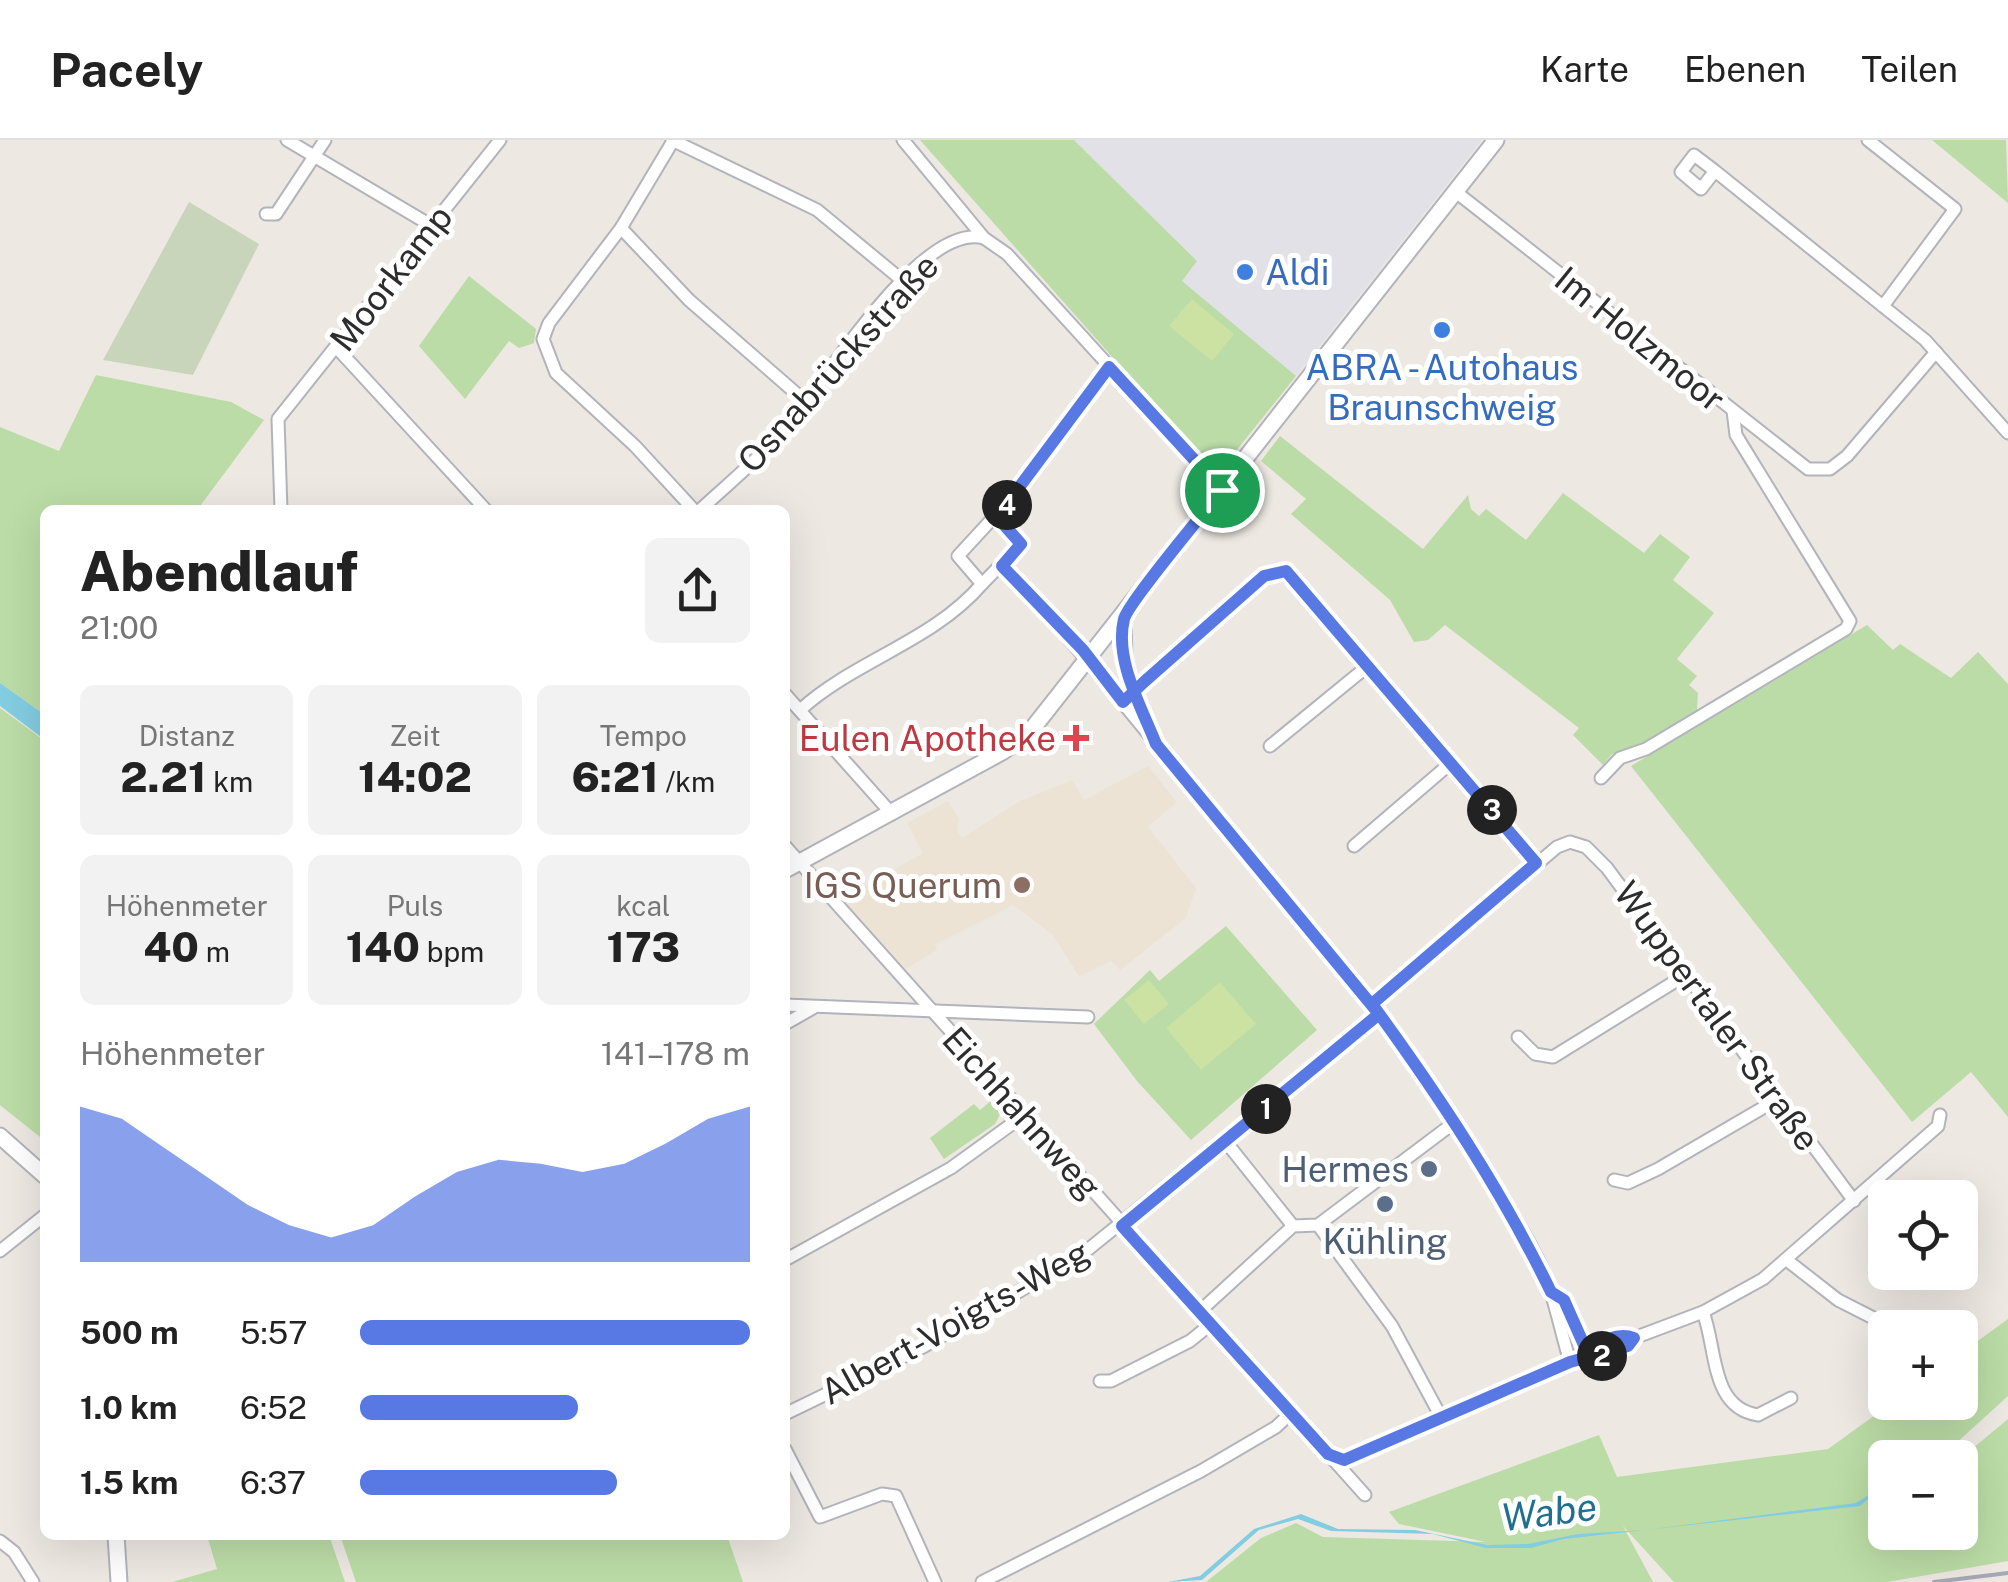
<!DOCTYPE html>
<html lang="de">
<head>
<meta charset="utf-8">
<style>
	body { margin:0; font-family:"Public Sans",sans-serif; background:#f2f2f2; color:#222; height:100vh; display:flex; flex-direction:column; font-size:38px; white-space:nowrap }
	* { box-sizing:border-box; margin:0 }
	p { font-size:32px; color:#767676 }
	.icon { flex:none; width:55px; height:55px; fill:none; stroke:currentColor; stroke-width:2; stroke-linecap:round; stroke-linejoin:round }
	.map { position:relative; flex:1; overflow:hidden }
	.panel { position:absolute; left:40px; top:365px; width:750px; height:1035px; display:flex; flex-direction:column; background:#fff; border-radius:15px; box-shadow:0 10px 40px #0002 }
	.panel>* { flex:none }
	.buttons { position:absolute; left:1868px; top:1040px; display:grid; gap:20px }
	.buttons a { display:grid; place-items:center; width:110px; height:110px; border-radius:15px; background:#fff; box-shadow:0 10px 40px #0002; font-size:50px }
	.pin { position:absolute; display:grid; place-items:center; width:85px; height:85px; color:#fff; margin:-42px; border:5px solid #fff; border-radius:50%; box-shadow:0 2px 10px #0007 }
	.km { position:absolute; width:50px; height:50px; margin:-25px; border-radius:50%; background:#222; color:#fff; font-size:28px; line-height:50px; text-align:center }
	.round { display:grid; place-items:center; flex:none; width:105px; height:105px; border-radius:15px; background:#f2f2f2 }
	.headline { display:flex; align-items:center; justify-content:space-between; height:170px; padding:0 40px }
	h1 { font-size:55px; font-weight:800; line-height:75px }
	.stats { display:grid; grid-template-columns:repeat(3,1fr); gap:15px; height:170px; padding:10px 40px }
	.stats div { display:grid; align-content:center; border-radius:15px; background:#f2f2f2; text-align:center }
	.stats b { font-size:42px; font-weight:800 }
	.stats small { font-size:28px; font-weight:400 }
	.stats p { font-size:28px }
	.chart { height:280px; padding:20px 40px }
	.chart p { display:flex; justify-content:space-between }
	.chart svg { width:100%; height:180px; margin-top:10px; fill:#5879e4; opacity:.7 }
	ul { padding:0 40px; list-style:none; font-size:32px }
	li { display:grid; grid-template-columns:160px 120px 1fr; align-items:center; height:75px }
	li i { height:25px; border-radius:12px; background:#5879e4 }
	header { display:flex; align-items:center; gap:60px; box-sizing:border-box; height:140px; padding:0 50px; background:#fff; border-bottom:2px solid #e0e0e0 }
	header strong { font-size:48px }
	nav { display:flex; gap:55px; margin-inline-start:auto; font-size:35px }
	.map>svg:first-child { display:block }
</style>
</head>
<body>
<header>
<strong>Pacely</strong>
<nav><a>Karte</a><a>Ebenen</a><a>Teilen</a></nav>
</header>
<div class="map">
<svg width="2008" height="1442" viewBox="0 0 2008 1442">
	<rect width="100%" height="100%" fill="#ede8e2"/>
	<!-- industrial -->
	<polygon fill="#e2e1e7" points="1074,0 1482,0 1296,236 1181,140 1197,121"/>
	<!-- education -->
	<polygon fill="#ece3d4" points="1148,626 1177,662 1148,687 1196,748 1186,778 1120,830 1111,821 1079,836 1052,794 1013,765 935,804 937,810 904,830 842,759 923,713 907,683 948,661 959,679 957,691 962,698 1020,661 1072,640 1084,660"/>
	<!-- green -->
	<g fill="#bbdca6">
		<polygon points="920,0 1074,0 1197,121 1182,141 1296,236 1224,326 1208,325"/>
		<polygon points="1932,0 2006,0 2008,63"/>
		<polygon points="469,136 536,189 534,203 519,208 509,201 465,259 419,206"/>
		<polygon points="96,235 231,262 264,280 197,370 45,370 45,575 0,543 0,287 59,311"/>
		<polygon points="1280,296 1423,409 1468,355 1471,369 1479,376 1486,369 1526,400 1563,353 1644,413 1660,394 1690,417 1673,440 1714,473 1677,519 1697,536 1689,545 1698,553 1697,570 1651,602 1612,614 1603,625 1573,595 1579,588 1445,485 1428,500 1414,502 1390,460 1291,374 1306,359 1261,321"/>
		<polygon points="1867,485 1893,510 1900,504 1951,538 1978,512 2008,544 2008,977 1971,932 1912,982 1631,626"/>
		<polygon points="0,568 45,601 45,1001 0,965"/>
		<polygon points="1226,786 1317,890 1191,1000 1137,941 1094,884 1150,830 1159,841"/>
		<polygon points="997,956 1003,969 995,984 944,1019 930,998 974,964 980,970"/>
		<polygon points="2008,1179 2008,1256 1941,1317 1885,1318 1885,1392 1960,1392 1960,1319 2008,1279 2008,1421 1887,1442 1674,1442 1623,1386 1653,1442 1206,1442 1261,1398 1296,1383 1323,1397 1486,1402 1399,1384 1389,1372 1599,1295 1617,1337 1828,1309 1892,1263 1960,1262 1960,1214"/>
		<polygon points="207,1395 329,1395 345,1442 172,1442 217,1429"/>
		<polygon points="340,1395 727,1395 743,1442 356,1442"/>
	</g>
	<!-- cemetery -->
	<polygon fill="#c9d5bb" points="189,62 259,104 193,235 103,220"/>
	<!-- pitch -->
	<g fill="#cbe2a3">
		<polygon points="1192,159 1234,194 1212,221 1169,186"/>
		<polygon points="1149,840 1169,864 1144,884 1124,860"/>
		<polygon points="1220,842 1256,884 1201,930 1166,888"/>
	</g>
	<!-- water -->
	<g fill="#83cde1">
		<polygon points="0,543 45,575 45,600 0,566"/>
		<polygon points="1885,1345 1860,1366 1564,1399 1531,1408 1486,1408 1433,1394 1331,1391 1298,1379 1259,1390 1202,1440 1168,1442 1200,1436 1254,1389 1301,1374 1338,1389 1415,1390 1487,1405 1528,1404 1578,1394 1645,1390 1856,1363"/>
	</g>
	<g fill="none" stroke-linecap="round" stroke-linejoin="round">
		<!-- stream -->
		<polyline stroke="#83cde1" stroke-width="4" points="1932,1318 1950,1302"/>
		<!-- minor casing -->
		<g stroke="#b2b4bc" stroke-width="15">
			<g id="minor">
				<polyline points="287,0 432,86"/>
				<polyline points="672,0 817,70 903,141"/>
				<polyline points="903,0 984,98 1007,114 1222,350"/>
				<polyline points="1868,0 1955,69 1883,166"/>
				<polyline points="673,1 621,88 549,183 543,199 556,233 635,306 694,370"/>
				<polyline points="1715,31 1701,49 1681,32 1694,15 1715,31 1925,200 2008,293"/>
				<polyline points="1456,52 1808,329 1830,329 1847,316 1936,212"/>
				<polyline points="266,74 276,74 325,0"/>
				<polyline points="621,88 689,160 806,262"/>
				<polyline points="336,207 486,370"/>
				<polyline points="281,370 278,279 500,0"/>
				<path d="M700,370C728,344 759,319 784,290C823,246 920,81 984,98"/>
				<polyline points="997,377 1021,404 982,444 958,416 1027,341 1109,227"/>
				<path d="M1003,426C1088,516 1163,613 1242,709C1331,817 1420,922 1493,1042C1513,1076 1538,1112 1550,1149C1557,1172 1563,1198 1570,1222"/>
				<polyline points="1125,475 1126,522 1151,591"/>
				<polyline points="785,554 892,674"/>
				<polyline points="1123,562 1264,436 1286,431 1536,723"/>
				<path d="M800,570C855,520 932,502 982,444"/>
				<polyline points="1270,606 1369,525"/>
				<polyline points="1601,638 1620,618 1646,609 1846,489 1850,481 1736,295 1733,271"/>
				<polyline points="785,706 1365,1355"/>
				<polyline points="1354,706 1452,622"/>
				<polyline points="1371,864 1557,707 1570,702 1586,707 1607,728 1854,1061"/>
				<polyline points="785,865 1088,877"/>
				<polyline points="785,884 813,868"/>
				<polyline points="1518,897 1535,914 1553,917 1687,834"/>
				<polyline points="1226,1002 1293,1086"/>
				<polyline points="1614,1040 1628,1043 1658,1029 1778,959"/>
				<polyline points="1318,1085 1392,1186 1440,1275"/>
				<polyline points="0,1111 45,1075"/>
				<polyline points="785,1120 951,1028 1023,976"/>
				<polyline points="1788,1121 1838,1160 1893,1188"/>
				<polyline points="1551,1152 1564,1160 1588,1214"/>
				<polyline points="1199,1172 1293,1086 1318,1085 1455,982"/>
				<path d="M1703,1172C1717,1208 1710,1268 1758,1275L1791,1258"/>
				<polyline points="1917,1188 1924,1185"/>
				<path d="M1588,1214C1605,1217 1624,1212 1634,1198L1703,1172L1763,1139L1938,986L1940,975"/>
				<polyline points="1100,1241 1111,1241 1190,1201 1211,1184"/>
				<polyline points="785,1274 923,1207 1080,1116 1379,874"/>
				<polyline points="785,1309 820,1377 882,1354 896,1356 935,1442"/>
				<path d="M1335,1320L1353,1317L1588,1214C1599,1202 1618,1192 1634,1198"/>
				<polyline points="0,1401 14,1412 33,1442"/>
				<polyline points="982,1442 1201,1331 1276,1287 1291,1273"/>
			</g>
		</g>
		<!-- secondary casing -->
		<g stroke="#b2b4bc" stroke-width="19">
			<g id="secondary">
				<polyline points="785,730 1002,612 1029,593 1496,0"/>
				<polyline points="0,996 45,1036"/>
				<polyline points="116,1395 119,1442"/>
			</g>
		</g>
		<!-- minor -->
		<use href="#minor" stroke="#fff" stroke-width="11"/>
		<!-- secondary -->
		<use href="#secondary" stroke="#fff" stroke-width="15"/>
		<!-- rail -->
		<polyline stroke="#a5a8b5" stroke-width="4" points="1934,1442 2008,1433"/>
	</g>
	<g fill="none" stroke-linecap="round" stroke-linejoin="round">
		<!-- route casing -->
		<g stroke="#fff" stroke-width="20">
			<path id="route" d="M1222,350C1206,370 1128,463 1124,479C1114,520 1142,568 1156,604L1379,874L1122,1086L1328,1314L1344,1320L1570,1222L1628,1206L1634,1198C1618,1192 1599,1201 1588,1214L1564,1160L1551,1152C1501,1049 1439,956 1372,864L1536,723L1286,431L1264,436L1144,542L1123,562L1083,510L1002,426L1021,404L997,377L1109,227L1222,350"/>
		</g>
		<!-- route -->
		<use href="#route" stroke="#5879e4" stroke-width="12"/>
	</g>
	<!-- markers -->
	<g fill="#3f7fe0" stroke="#fff" stroke-width="4">
		<circle cx="1245" cy="132" r="10"/>
		<circle cx="1442" cy="190" r="10"/>
	</g>
	<path fill="#e0444e" stroke="#fff" stroke-width="4" d="M1071 583h10v10h10v10h-10v10h-10v-10h-10v-10h10z"/>
	<circle fill="#8d6e63" stroke="#fff" stroke-width="4" cx="1022" cy="745" r="10"/>
	<g fill="#5c6f8a" stroke="#fff" stroke-width="4">
		<circle cx="1429" cy="1029" r="10"/>
		<circle cx="1385" cy="1064" r="10"/>
	</g>
	<g text-anchor="middle" dominant-baseline="central" stroke-width="10" stroke-linejoin="round" paint-order="stroke">
		<!-- shop labels -->
		<g font-size="35" fill="#366cbe" stroke="#fff" text-anchor="start">
			<text x="1265" y="132">Aldi</text>
			<text x="1442" y="227" text-anchor="middle">ABRA - Autohaus<tspan x="1442" dy="40">Braunschweig</tspan></text>
		</g>
		<!-- street labels -->
		<g font-size="35" fill="#2d2d2d" stroke="#fff">
			<text transform="translate(391 138) rotate(-52)">Moorkamp</text>
			<text transform="translate(1640 199) rotate(39)">Im Holzmoor</text>
			<text transform="translate(838 223) rotate(-48)">Osnabrückstraße</text>
			<text transform="translate(1717 876) rotate(54)">Wuppertaler Straße</text>
			<text transform="translate(1022 973) rotate(48)">Eichhahnweg</text>
			<text transform="translate(955 1182) rotate(-29)">Albert-Voigts-Weg</text>
		</g>
		<!-- health labels -->
		<g font-size="35" fill="#be3a42" stroke="#fff" text-anchor="end">
			<text x="1056" y="598">Eulen Apotheke</text>
		</g>
		<!-- education labels -->
		<g font-size="35" fill="#785e54" stroke="#fff" text-anchor="end">
			<text x="1002" y="745">IGS Querum</text>
		</g>
		<!-- service labels -->
		<g font-size="35" fill="#4e5e75" stroke="#fff" text-anchor="end">
			<text x="1409" y="1029">Hermes</text>
			<text x="1385" y="1101" text-anchor="middle">Kühling</text>
		</g>
		<!-- water labels -->
		<g font-size="38" font-style="italic" fill="#1f6f90" stroke="#fff">
			<text transform="translate(1549 1372) rotate(-7)">Wabe</text>
		</g>
	</g>
</svg>
<div class="buttons">
<a><svg class="icon" aria-label="locate" viewBox="0 0 24 24"><circle cx="12" cy="12" r="6"/><path d="M12 2v4M12 18v4M2 12h4M18 12h4"/></svg></a>
<a>+</a>
<a>−</a>
</div>
<div class="pin" style="left:1222px;top:350px;background:#1e9e55"><svg class="icon" aria-label="arrive" viewBox="0 0 24 24"><path d="M6 21V4h12l-3 4 3 4H6"/></svg></div>
<b class="km" style="left:1266px;top:969px">1</b>
<b class="km" style="left:1602px;top:1216px">2</b>
<b class="km" style="left:1492px;top:670px">3</b>
<b class="km" style="left:1007px;top:365px">4</b>
<section class="panel">
<div class="headline"><div><h1>Abendlauf</h1><p>21:00</p></div><a class="round"><svg class="icon" aria-label="share" viewBox="0 0 24 24"><path d="M12 15V3M7 8l5-5 5 5M5 13v7h14v-7"/></svg></a></div>
<div class="stats">
<div><p>Distanz</p><b>2.21<small> km</small></b></div>
<div><p>Zeit</p><b>14:02</b></div>
<div><p>Tempo</p><b>6:21<small> /km</small></b></div>
</div>
<div class="stats">
<div><p>Höhenmeter</p><b>40<small> m</small></b></div>
<div><p>Puls</p><b>140<small> bpm</small></b></div>
<div><p>kcal</p><b>173</b></div>
</div>
<div class="chart"><p><span>Höhenmeter</span>141–178 m</p>
<svg viewBox="0 0 160 44" preserveAspectRatio="none"><path d="M0 44V6L10 9L20 16L30 23L40 30L50 35L60 38L70 35L80 28L90 22L100 19L110 20L120 22L130 20L140 15L150 9L160 6V44z"/></svg>
</div>
<ul>
<li><b>500 m</b>5:57<i style="width:100%"></i></li>
<li><b>1.0 km</b>6:52<i style="width:56%"></i></li>
<li><b>1.5 km</b>6:37<i style="width:66%"></i></li>
</ul>
</section>
</div>
</body>
</html>
